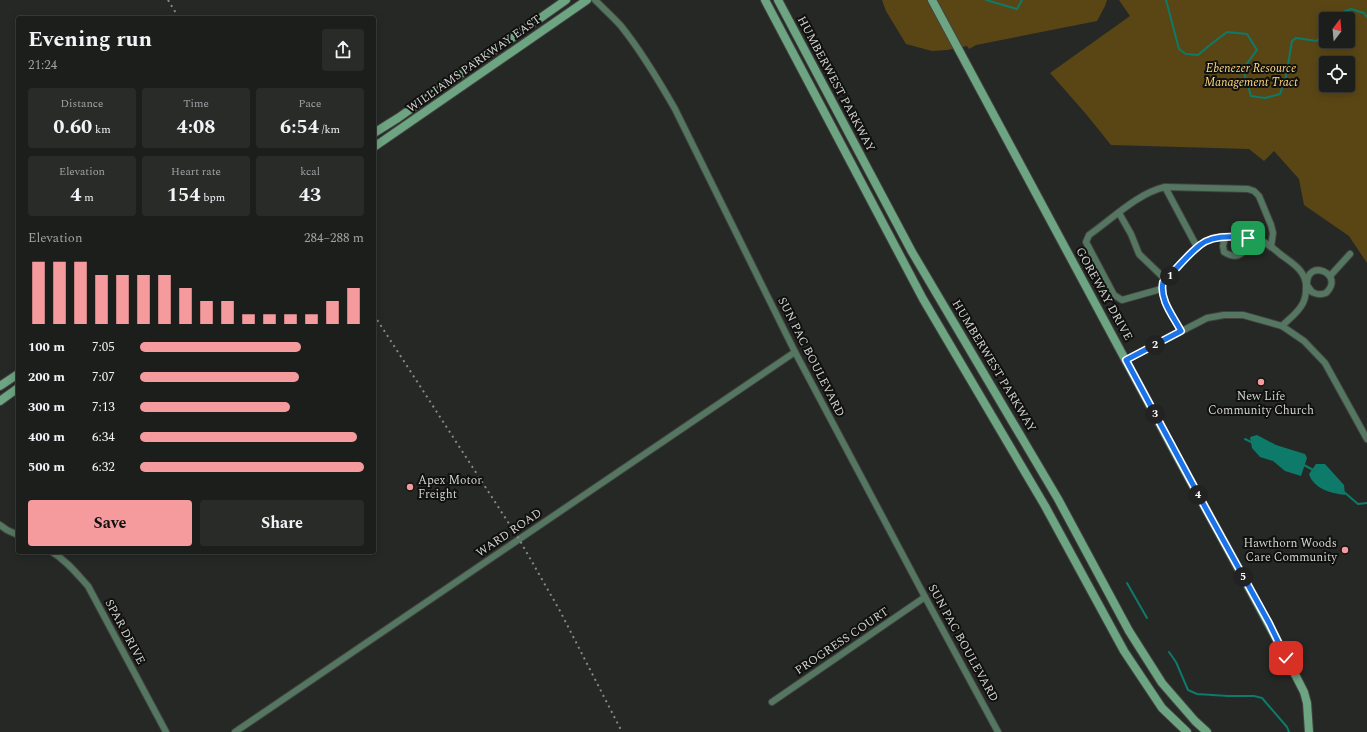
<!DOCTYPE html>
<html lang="en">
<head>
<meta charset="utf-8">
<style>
	body { margin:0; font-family:Spectral,serif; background:#292b29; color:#f1f3f6; height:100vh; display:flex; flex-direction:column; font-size:15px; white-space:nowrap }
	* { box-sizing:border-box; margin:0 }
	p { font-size:13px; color:#a0a2a3 }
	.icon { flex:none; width:22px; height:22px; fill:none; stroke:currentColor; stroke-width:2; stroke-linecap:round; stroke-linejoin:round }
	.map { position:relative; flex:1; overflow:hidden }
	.side { position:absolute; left:16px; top:16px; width:360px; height:538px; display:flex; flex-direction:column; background:#1c1e1c; border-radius:4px; box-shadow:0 2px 10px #0003,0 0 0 1px #3a3c3b }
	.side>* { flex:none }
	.needle { width:26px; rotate:16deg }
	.controls { position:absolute; left:1319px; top:12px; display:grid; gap:8px }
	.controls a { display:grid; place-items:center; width:36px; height:36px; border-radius:4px; background:#1c1e1c; box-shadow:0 2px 10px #0003,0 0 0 1px #3a3c3b; font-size:20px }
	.pin { position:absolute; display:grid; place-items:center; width:34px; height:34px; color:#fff; margin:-17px; border-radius:8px; box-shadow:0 2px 6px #0006 }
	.km { position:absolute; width:20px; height:20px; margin:-10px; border-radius:50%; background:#222; color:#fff; font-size:11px; line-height:20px; text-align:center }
	.round { display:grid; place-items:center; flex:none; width:42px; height:42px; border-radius:4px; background:#292b29 }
	.headline { display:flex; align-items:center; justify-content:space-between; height:68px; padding:0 12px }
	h1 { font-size:22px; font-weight:700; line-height:30px }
	.metrics { display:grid; grid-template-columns:repeat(3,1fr); gap:6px; height:68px; padding:4px 12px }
	.metrics div { display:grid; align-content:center; border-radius:4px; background:#292b29; text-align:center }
	.metrics b { font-size:20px; font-weight:700 }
	.metrics small { font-size:11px; font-weight:400 }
	.metrics p { font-size:11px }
	.chart { height:112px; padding:8px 12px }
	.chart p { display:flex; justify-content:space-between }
	.chart svg { width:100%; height:72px; margin-top:4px; stroke:#f59b9d; stroke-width:6 }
	.primary-button { display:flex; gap:8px; margin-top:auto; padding:8px 12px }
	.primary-button a { flex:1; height:46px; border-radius:4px; background:#f59b9d; color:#111; font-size:16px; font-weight:700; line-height:46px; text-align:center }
	.primary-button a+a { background:#292b29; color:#f1f3f6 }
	ul { padding:0 12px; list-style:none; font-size:13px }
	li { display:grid; grid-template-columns:64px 48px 1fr; align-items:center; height:30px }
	li i { height:10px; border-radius:5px; background:#f59b9d }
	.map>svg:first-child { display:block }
</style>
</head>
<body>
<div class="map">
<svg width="1367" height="732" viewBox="0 0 1367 732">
	<rect width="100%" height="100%" fill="#262825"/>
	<!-- green -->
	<g fill="#5a4615" fill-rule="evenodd">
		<polygon points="882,0 1107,0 1105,6 1097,21 976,45 969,49 967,46 947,50 932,51 906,44 886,11"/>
		<path d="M1119,0H1367V263L1349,236L1304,205L1299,179L1274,151L1264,161L1249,149L1111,145L1086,114L1050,73L1130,16ZM1326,19H1348V41H1326ZM1326,63H1348V85H1326Z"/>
	</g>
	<!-- water -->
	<g fill="#0d7a6a">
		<polygon points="1257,435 1276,445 1305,454 1307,458 1301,476 1285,471 1273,461 1260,457 1252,448 1250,437"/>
		<path d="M1316,464H1325L1344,485L1345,495C1330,493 1314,489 1309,474Z"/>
	</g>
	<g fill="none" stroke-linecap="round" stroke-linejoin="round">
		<!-- stream -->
		<g stroke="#0d7a6a" stroke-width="2">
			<polyline points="986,0 1017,9 1022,0"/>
			<polyline points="1166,0 1179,49 1186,54 1198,55 1210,45 1227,32 1247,34 1257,50 1243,69 1251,96 1265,98 1280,94 1286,76 1292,41 1296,38 1317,41 1326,24"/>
			<polyline points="1330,19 1332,16 1351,9 1364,13 1367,17"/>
			<polyline points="1245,439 1253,443"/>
			<polyline points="1304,465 1315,471"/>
			<polyline points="1344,492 1358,504 1367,503"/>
			<polyline points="1127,583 1147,618"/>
			<polyline points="1169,652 1176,662 1188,690 1197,694 1228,696 1254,696 1262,698 1287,727 1289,732"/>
		</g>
		<!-- street casing -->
		<g stroke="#424341" stroke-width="8">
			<g id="street">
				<path d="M595,0C604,9 613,17 621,26C642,52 659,81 675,109L795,352L925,597L998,732"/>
				<polyline points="1165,187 1248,189 1254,191 1259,196 1271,225 1273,233 1271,247"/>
				<polyline points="1119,213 1131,234 1139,254 1166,280"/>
				<path d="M1225,237L1223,246L1224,252C1239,261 1245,253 1248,238"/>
				<polyline points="1330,276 1350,254"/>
				<path d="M1306,288C1313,293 1318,296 1326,293C1346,274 1306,257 1307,285L1312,292"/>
				<path d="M1161,289L1122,300L1114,295L1086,242L1089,235C1112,219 1138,193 1165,187L1197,247"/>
				<path d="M1181,331C1173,316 1159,299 1163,282C1177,269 1193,246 1211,239C1222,235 1245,236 1256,239C1265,241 1273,248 1280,254C1292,263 1307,271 1306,288C1306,294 1305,299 1303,303C1299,312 1289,319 1282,326"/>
				<polyline points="1126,360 1207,318 1224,315 1243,315 1282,326 1304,341 1325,363 1367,439"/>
				<polyline points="0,525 7,530 18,535"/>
				<path d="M52,552C67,561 77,574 88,586L166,732"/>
				<polyline points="772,702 925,597"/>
				<polyline points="235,732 795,352"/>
			</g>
		</g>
		<!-- secondary casing -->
		<g stroke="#424341" stroke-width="10">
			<g id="secondary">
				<polyline points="765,0 923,299 1045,506 1124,651 1162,708 1187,732"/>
				<polyline points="778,0 912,252 1058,499 1129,631 1162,683 1195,721 1207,732"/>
				<path d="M932,0C1011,148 1092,296 1171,445C1215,527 1262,609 1304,692L1307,703L1309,732"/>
				<polyline points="374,133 398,118 566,0"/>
				<polyline points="374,147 587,0"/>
				<polyline points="0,386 18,374"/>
				<polyline points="0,401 18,388"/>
			</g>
		</g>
		<!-- street -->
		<use href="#street" stroke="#557761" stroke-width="6"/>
		<!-- secondary -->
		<use href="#secondary" stroke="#6da481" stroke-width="8"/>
		<!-- rail -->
		<g stroke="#888987" stroke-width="2" stroke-dasharray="2 4" stroke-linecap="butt">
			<polyline points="168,0 179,18"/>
			<polyline points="374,315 519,539 560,611 622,732"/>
		</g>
	</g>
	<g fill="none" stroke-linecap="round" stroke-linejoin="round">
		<!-- route casing -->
		<g stroke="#fff" stroke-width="8">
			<path id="route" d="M1248,238C1233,236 1212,235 1200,245C1186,256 1176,270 1163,282C1159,299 1173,316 1181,331L1126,360L1205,507L1269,623L1286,658"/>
		</g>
		<!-- route -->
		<use href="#route" stroke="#1a73e8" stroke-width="5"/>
	</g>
	<!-- markers -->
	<g fill="#f59b9d" stroke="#10110f" stroke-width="1.5">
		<circle cx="1261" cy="382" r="4"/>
		<circle cx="410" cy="487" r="4"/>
		<circle cx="1345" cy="550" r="4"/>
	</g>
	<g text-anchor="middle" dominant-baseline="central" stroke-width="4" stroke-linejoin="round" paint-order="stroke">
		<!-- street labels -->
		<g font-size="12" fill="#d2d3d1" stroke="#10110f">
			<text transform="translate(474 64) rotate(-35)">WILLIAMS PARKWAY EAST</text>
			<text transform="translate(836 84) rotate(62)">HUMBERWEST PARKWAY</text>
			<text transform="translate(1104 294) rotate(61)">GOREWAY DRIVE</text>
			<text transform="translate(811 357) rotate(63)">SUN PAC BOULEVARD</text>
			<text transform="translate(994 366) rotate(59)">HUMBERWEST PARKWAY</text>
			<text transform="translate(509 533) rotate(-34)">WARD ROAD</text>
			<text transform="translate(125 632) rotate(62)">SPAR DRIVE</text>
			<text transform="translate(842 641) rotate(-34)">PROGRESS COURT</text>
			<text transform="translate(963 643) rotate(61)">SUN PAC BOULEVARD</text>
		</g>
		<!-- park labels -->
		<g font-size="12" font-style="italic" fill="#ffd980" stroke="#10110f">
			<text x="1251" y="68">Ebenezer Resource<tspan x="1251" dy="14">Management Tract</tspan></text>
		</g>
		<!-- poi labels -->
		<g font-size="12" fill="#d2d3d1" stroke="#10110f">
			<text x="1261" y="396">New Life<tspan x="1261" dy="14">Community Church</tspan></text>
			<text x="418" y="480" text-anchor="start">Apex Motor<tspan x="418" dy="14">Freight</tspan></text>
			<text x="1337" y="543" text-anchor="end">Hawthorn Woods<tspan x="1337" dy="14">Care Community</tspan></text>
		</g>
	</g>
</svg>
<div class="controls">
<a><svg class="needle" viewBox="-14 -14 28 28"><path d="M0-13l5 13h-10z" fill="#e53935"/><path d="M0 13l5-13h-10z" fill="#a0a2a3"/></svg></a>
<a><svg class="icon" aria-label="locate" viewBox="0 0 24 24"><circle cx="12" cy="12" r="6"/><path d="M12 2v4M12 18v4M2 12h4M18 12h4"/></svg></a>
</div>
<div class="pin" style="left:1248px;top:238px;background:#1e9e55"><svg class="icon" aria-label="arrive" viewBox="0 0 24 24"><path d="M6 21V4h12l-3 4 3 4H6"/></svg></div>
<div class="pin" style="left:1286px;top:658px;background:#d93025"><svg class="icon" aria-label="check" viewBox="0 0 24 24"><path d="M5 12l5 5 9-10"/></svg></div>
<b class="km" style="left:1170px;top:276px">1</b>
<b class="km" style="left:1155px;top:345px">2</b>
<b class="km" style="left:1155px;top:414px">3</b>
<b class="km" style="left:1198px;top:495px">4</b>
<b class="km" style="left:1243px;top:577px">5</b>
<section class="side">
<div class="headline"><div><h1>Evening run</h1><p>21:24</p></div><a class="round"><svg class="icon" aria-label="share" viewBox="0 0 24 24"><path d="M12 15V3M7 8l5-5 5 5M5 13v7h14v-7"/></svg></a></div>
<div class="metrics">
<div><p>Distance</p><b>0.60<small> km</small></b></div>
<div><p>Time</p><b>4:08</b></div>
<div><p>Pace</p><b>6:54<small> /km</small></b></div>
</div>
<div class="metrics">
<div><p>Elevation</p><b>4<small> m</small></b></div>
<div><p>Heart rate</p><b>154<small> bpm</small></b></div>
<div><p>kcal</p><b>43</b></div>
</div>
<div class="chart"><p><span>Elevation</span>284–288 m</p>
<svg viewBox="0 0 160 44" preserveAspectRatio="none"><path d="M5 44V6M15 44V6M25 44V6M35 44V14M45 44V14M55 44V14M65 44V14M75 44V22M85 44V30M95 44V30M105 44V38M115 44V38M125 44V38M135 44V38M145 44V30M155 44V22"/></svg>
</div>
<ul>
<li><b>100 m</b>7:05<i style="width:72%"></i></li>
<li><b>200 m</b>7:07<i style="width:71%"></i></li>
<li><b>300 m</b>7:13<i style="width:67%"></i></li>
<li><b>400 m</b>6:34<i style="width:97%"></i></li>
<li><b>500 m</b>6:32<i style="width:100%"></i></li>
</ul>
<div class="primary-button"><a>Save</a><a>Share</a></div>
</section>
</div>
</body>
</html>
